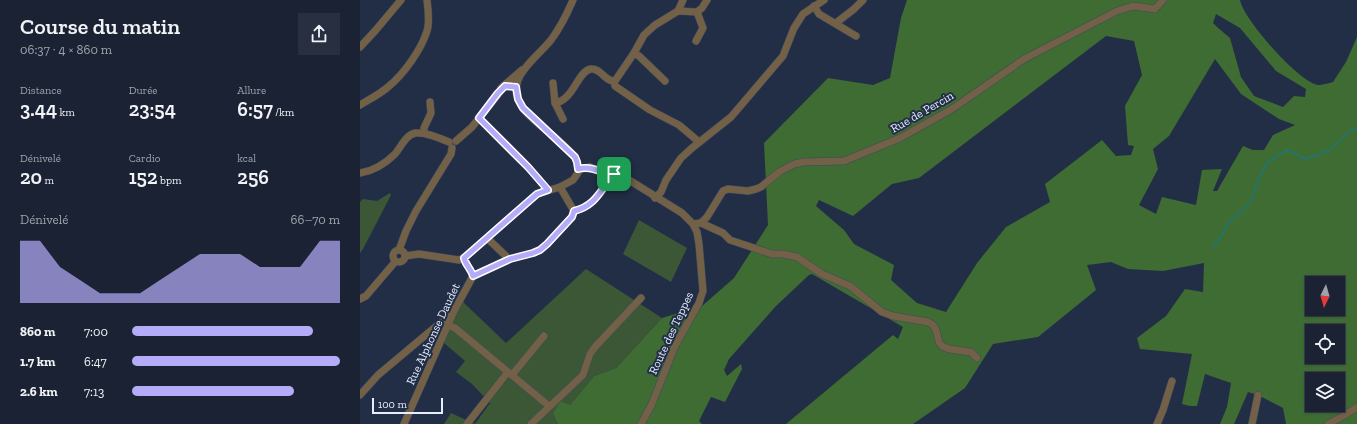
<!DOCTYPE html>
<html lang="fr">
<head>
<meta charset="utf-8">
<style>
	body { margin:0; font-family:"Zilla Slab",serif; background:#272f40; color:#f1f3f6; height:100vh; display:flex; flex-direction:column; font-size:15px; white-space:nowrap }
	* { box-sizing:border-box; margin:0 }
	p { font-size:13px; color:#9fa4ac }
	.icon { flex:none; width:22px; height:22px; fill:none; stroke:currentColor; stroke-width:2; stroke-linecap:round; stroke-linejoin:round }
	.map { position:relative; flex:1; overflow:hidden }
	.panel { display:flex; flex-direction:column; background:#1a2234; width:360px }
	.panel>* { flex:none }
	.needle { width:26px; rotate:185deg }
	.controls { position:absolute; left:945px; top:276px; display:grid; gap:8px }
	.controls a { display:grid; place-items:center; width:40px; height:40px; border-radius:0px; background:#1a2234; box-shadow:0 1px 3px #0004,0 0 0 1px #383f4f; font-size:20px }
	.scale { position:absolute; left:12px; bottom:10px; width:71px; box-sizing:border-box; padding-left:4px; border:2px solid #e5eefe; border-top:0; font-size:11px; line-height:14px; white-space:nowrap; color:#e5eefe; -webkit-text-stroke:3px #222e46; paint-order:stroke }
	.pin { position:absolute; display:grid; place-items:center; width:34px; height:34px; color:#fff; margin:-17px; border-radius:8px; box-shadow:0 2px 6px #0006 }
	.round { display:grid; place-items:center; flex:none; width:42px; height:42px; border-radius:0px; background:#272f40 }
	.summary { display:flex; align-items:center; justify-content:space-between; height:68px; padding:0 20px }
	h1 { font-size:22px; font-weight:600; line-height:30px }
	.metrics { display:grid; grid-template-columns:repeat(3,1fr); gap:6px; height:68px; padding:4px 20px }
	.metrics div { display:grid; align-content:center }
	.metrics b { font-size:20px; font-weight:600 }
	.metrics small { font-size:11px; font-weight:400 }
	.metrics p { font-size:11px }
	.chart { height:112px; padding:8px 20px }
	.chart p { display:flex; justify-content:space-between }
	.chart svg { width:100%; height:72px; margin-top:4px; fill:#b4acf9; opacity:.7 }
	ul { padding:0 20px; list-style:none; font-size:13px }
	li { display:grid; grid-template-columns:64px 48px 1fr; align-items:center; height:30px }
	li i { height:10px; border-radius:5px; background:#b4acf9 }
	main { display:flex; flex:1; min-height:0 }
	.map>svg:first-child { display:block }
</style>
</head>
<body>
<main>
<section class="panel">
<div class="summary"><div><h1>Course du matin</h1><p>06:37 · 4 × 860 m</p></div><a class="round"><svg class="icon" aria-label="share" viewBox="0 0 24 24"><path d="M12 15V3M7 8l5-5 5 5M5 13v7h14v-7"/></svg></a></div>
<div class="metrics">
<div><p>Distance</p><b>3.44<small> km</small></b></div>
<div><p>Durée</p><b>23:54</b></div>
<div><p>Allure</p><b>6:57<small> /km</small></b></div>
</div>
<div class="metrics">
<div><p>Dénivelé</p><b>20<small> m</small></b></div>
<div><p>Cardio</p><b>152<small> bpm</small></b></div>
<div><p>kcal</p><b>256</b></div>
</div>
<div class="chart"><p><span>Dénivelé</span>66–70 m</p>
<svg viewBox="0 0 160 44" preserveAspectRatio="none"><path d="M0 44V6L10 6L20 22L30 30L40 38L50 38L60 38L70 30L80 22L90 14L100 14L110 14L120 22L130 22L140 22L150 6L160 6V44z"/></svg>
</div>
<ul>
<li><b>860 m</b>7:00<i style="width:87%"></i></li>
<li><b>1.7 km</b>6:47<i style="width:100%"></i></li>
<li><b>2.6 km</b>7:13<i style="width:78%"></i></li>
</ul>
</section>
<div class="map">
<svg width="997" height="424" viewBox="0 0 997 424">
	<rect width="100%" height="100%" fill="#222e46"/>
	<!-- green -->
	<g fill="#3c5736">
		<polygon points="30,193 31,195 3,249 0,253 0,202 3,199 17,201"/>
		<polygon points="279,220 327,248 311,282 263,254"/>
		<polygon points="226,269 302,318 256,368 234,376 210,405 193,414 198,424 84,424 91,413 115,424 130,403 112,384 96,372 105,361 84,343 102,301 146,343"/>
	</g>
	<!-- forest -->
	<path fill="#3e6c33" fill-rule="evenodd" d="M547,0H880C883,19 939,82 958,85C962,85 969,83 973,82L986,62L997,37V424H926L923,408L898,395L888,392L874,424H860L867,407L871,383L845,374L837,406H830L822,404L832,354L780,349L777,338L806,316L825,289L843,292L844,263L803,271L768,269L751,262L727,265L736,290L678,337L633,344L605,388L553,424H426L533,335L538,339L543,327L452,274L449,275L416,306L369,359L364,370L367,376L381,364L382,369L365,402L351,397L339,421L342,424H198L193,414L200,401L210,405L234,376L256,368L302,318L342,306L374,278L408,225L404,143L468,78L513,85L530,78L541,18ZM856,14L880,28L916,71L946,89L945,97L934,96L923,107L894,96L881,77L870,38L857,27L853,23ZM746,36L774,41L782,75L765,106L768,145L774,146L771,155L756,156L742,140L685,184L690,202L646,227L617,263L586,312L557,303L531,280L534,265L494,244L484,230L456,206L459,200L493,216L532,184L559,178ZM855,59L881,94L919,119L935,125L913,135L904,150H893L883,146L857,191H853L862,169L842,170L836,205L802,197L796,214L779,205L798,169L793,149L809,136ZM952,283H978V309H952ZM952,331H978V357H952ZM952,379H978V405H952Z"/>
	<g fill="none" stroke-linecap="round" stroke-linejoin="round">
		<!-- stream -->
		<polyline stroke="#1d767a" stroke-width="1.5" points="853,247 862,235 868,223 890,203 901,174 909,161 928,150 945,159 949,157 956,156 965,151 971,149 991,130 997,129"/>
		<!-- minor casing -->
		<g stroke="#3d4960" stroke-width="8">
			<g id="minor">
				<polyline points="454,6 459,14 496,36"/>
				<polyline points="318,11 337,12 342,8 347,0"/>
				<polyline points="476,23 494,9 503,0"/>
				<polyline points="336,41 343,28 337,12"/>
				<polyline points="0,47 15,31 41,0"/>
				<polyline points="274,53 279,56 305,81"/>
				<polyline points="254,82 255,86 290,110 319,125 339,142"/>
				<polyline points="193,83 195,103 203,119"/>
				<polyline points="141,88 162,70"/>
				<path d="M195,103C214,100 218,70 231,69C241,68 245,82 255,81L274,53L284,35L295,25L318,11L323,0"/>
				<path d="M0,105C10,99 20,94 28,87C44,74 61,50 67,31C70,22 68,9 67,0"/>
				<polyline points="119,118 168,167 188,190"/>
				<polyline points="64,133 64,128 71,113 70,102"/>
				<polyline points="96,141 112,127 143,88 145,86 156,87"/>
				<polyline points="219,169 230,167 247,174 261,175 322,213 333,224 337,232 339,244 343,291 339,303 315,346 291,406 281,424"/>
				<path d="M0,173C13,171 26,163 35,154C41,147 46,134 56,133C66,132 80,138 89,142"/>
				<polyline points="200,187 214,211"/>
				<polyline points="295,198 301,192 306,180 321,158 332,148 371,117 423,56 434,28 443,14 464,0"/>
				<path d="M214,211C236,206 241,189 254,174"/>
				<polyline points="341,223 363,233 370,240 412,254 423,254 437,257 462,274 490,286 522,312 533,316 568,322 573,325 576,330 579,342 582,346 589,349 611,352 617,358"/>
				<polyline points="333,224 341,223 347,217 363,191 368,189 388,191 396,189 401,187 419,172 434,164 444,162 484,161 540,138 592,109 664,59 757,11 773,6 795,9 803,0"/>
				<polyline points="127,238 149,259"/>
				<circle cx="39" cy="256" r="6"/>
				<polyline points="39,250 46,231 56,211 91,154 92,148"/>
				<path d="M45,256L59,254L99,260L104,258L177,194L200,187L213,180L218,173V165L216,159C204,141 180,128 165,111C140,81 174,61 191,40C200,28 207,14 213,0"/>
				<path d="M104,258C105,264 111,269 113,276"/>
				<polyline points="0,299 6,296 35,262"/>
				<polyline points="88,325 95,328 189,406"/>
				<polyline points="152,375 184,336"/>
				<polyline points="0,395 18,375 92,313"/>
				<polyline points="44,424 94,311 113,276 149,259 173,253 180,250 187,244 212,217 214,211"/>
				<polyline points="107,424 148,372"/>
				<polyline points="171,424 223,375 230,354 235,347 281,298"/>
				<polyline points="797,424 803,410 812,381"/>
				<polyline points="892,424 898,395"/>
				<polyline points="968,424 985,415 997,407"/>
			</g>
		</g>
		<!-- minor -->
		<use href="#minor" stroke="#726047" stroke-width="7"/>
	</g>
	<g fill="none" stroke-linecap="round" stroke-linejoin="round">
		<!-- route casing -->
		<g stroke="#fff" stroke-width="8">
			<path id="route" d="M145,86L156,87L158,99L163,108L215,157L217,162L218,169C232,165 241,174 254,174C241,189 236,206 214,211L212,217L187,244L180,250L173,253L150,259L113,276C111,269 105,264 104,258L177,194L188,190L168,167L119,118L138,93Z"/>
		</g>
		<!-- route -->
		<use href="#route" stroke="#b4acf9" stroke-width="5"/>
	</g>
	<g text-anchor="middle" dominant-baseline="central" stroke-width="4" stroke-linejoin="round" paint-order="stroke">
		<!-- street labels -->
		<g font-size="12" fill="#e5eefe" stroke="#222e46">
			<text transform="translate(562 112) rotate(-30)">Rue de Percin</text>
			<text transform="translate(311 333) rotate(-65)">Route des Teppes</text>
			<text transform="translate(73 334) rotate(-65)">Rue Alphonse Daudet</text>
		</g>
	</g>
</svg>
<div class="controls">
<a><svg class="needle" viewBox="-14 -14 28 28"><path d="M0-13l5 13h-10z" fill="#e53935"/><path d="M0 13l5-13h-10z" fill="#9fa4ac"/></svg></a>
<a><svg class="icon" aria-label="locate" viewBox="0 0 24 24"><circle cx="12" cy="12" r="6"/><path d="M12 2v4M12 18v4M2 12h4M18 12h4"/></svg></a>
<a><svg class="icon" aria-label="layers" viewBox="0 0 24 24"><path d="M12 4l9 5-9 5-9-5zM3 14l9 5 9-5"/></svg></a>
</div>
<div class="scale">100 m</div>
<div class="pin" style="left:254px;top:174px;background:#1e9e55"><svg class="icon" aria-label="arrive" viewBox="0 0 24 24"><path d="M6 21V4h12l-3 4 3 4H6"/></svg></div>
</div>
</main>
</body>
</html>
